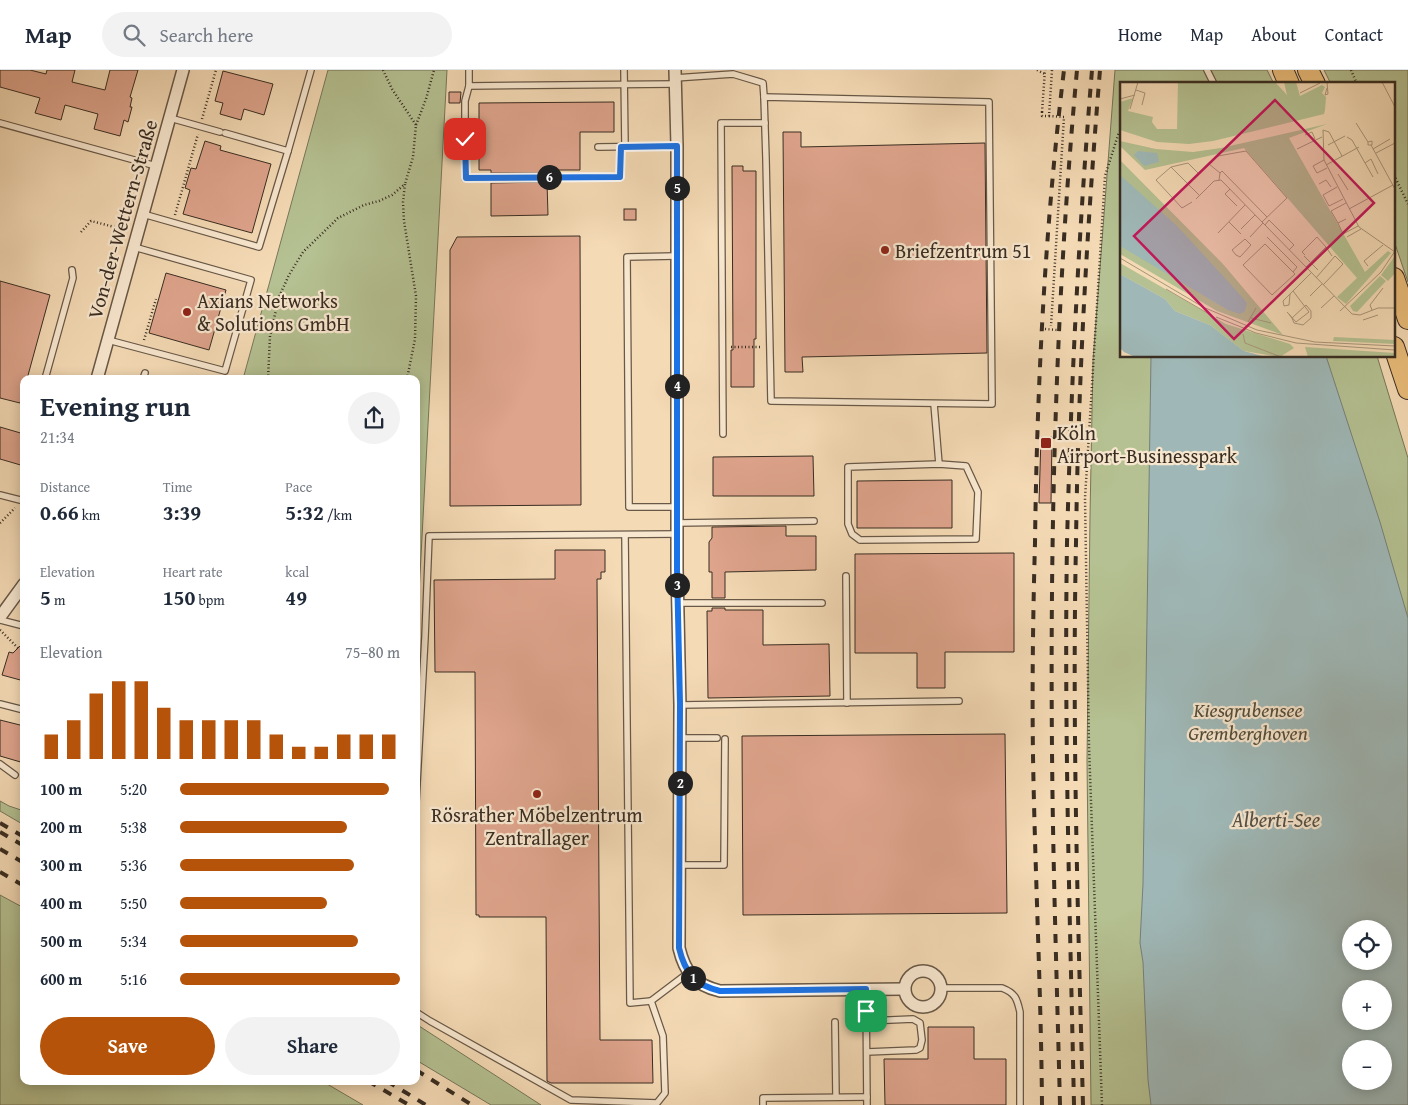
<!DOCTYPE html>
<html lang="en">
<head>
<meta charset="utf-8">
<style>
	body { margin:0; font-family:"Gentium Book Plus",serif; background:#f2f2f3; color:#1f2937; height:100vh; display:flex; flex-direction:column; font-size:19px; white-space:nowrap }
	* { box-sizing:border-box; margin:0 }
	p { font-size:16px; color:#747a83 }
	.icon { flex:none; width:28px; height:28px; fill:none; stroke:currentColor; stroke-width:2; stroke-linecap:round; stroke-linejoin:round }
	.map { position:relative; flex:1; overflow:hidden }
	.panel { position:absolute; left:20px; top:305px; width:400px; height:710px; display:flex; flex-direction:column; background:#fff; border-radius:10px; box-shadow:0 2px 12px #0003 }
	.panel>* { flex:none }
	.buttons { position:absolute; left:1342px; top:850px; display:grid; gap:10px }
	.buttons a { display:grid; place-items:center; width:50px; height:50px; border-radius:50%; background:#fff; box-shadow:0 2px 12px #0003; font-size:25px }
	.pin { position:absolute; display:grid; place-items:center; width:42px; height:42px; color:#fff; margin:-21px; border-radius:10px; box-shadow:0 2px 8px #0006 }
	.km { position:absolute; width:25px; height:25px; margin:-12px; border-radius:50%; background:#222; color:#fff; font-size:14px; line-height:25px; text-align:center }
	.round { display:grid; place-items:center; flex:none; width:52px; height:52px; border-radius:26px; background:#f2f2f3 }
	.headline { display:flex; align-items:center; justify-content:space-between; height:85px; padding:0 20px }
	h1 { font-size:28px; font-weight:700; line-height:38px }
	.figures { display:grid; grid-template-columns:repeat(3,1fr); gap:8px; height:85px; padding:5px 20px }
	.figures div { display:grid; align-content:center }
	.figures b { font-size:21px; font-weight:700 }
	.figures small { font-size:14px; font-weight:400 }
	.figures p { font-size:14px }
	.chart { height:140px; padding:10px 20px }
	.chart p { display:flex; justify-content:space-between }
	.chart svg { width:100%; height:90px; margin-top:5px; stroke:#b45309; stroke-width:6 }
	.button { display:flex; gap:10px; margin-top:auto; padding:10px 20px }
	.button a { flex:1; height:58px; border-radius:30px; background:#b45309; color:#fff; font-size:20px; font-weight:700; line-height:58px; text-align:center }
	.button a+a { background:#f2f2f3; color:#1f2937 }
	ul { padding:0 20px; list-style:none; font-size:16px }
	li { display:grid; grid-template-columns:80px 60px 1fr; align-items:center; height:38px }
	li i { height:12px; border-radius:6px; background:#b45309 }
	header { display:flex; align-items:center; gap:30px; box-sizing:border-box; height:70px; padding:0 25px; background:#fff; border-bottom:1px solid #e0e1e3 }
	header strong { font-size:24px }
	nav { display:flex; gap:28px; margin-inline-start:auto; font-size:18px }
	.search { width:350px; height:45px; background:#f2f2f3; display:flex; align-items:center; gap:12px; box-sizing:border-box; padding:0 18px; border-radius:28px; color:#747a83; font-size:19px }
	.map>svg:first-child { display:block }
</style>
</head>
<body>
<header>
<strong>Map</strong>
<div class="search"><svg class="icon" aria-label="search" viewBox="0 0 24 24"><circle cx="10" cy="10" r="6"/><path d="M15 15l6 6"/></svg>Search here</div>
<nav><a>Home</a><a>Map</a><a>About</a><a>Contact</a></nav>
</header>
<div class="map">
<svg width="1408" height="1035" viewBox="0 0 1408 1035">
	<rect width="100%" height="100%" fill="#f4dab5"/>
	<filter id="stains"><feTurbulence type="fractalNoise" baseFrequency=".004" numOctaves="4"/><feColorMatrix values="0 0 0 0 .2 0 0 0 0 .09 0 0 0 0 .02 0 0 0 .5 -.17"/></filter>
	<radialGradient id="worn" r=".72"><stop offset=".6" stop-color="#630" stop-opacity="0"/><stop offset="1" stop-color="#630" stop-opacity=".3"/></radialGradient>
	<!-- green -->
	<g fill="#b5c192" stroke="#77775a" fill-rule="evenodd">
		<polygon points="328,0 447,0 416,579 416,309 243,309"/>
		<path d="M1115,0H1267L1274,14H1122V286H1377L1408,388V1035H1091L1087,690L1090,446L1093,290ZM1351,859H1384V891H1351ZM1351,919H1384V951H1351ZM1351,979H1384V1011H1351Z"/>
		<polygon points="1324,0 1408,0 1408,212 1394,171 1394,14 1331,14"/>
		<polygon points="0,731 9,736 24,741 24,755 0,741"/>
		<polygon points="0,825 24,838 24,1011 322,1011 363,1035 0,1035"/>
		<polygon points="416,954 541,1035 491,1035 416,990"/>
	</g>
	<!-- water -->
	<path fill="#9fb8b7" stroke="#76807b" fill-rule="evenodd" d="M1151,286H1326L1380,452L1408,548V1035H1151L1148,1010L1143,892L1140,873L1143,814ZM1351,859H1384V891H1351ZM1351,919H1384V951H1351ZM1351,979H1384V1011H1351Z"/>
	<!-- building -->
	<g fill="#dea48c" stroke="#392d22">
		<polygon points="0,0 30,0 46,4 47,0 75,0 72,12 105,20 110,0 138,0 130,27 132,28 130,37 132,37 128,52 124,50 120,66 94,59 98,44 65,35 61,50 35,43 40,28 0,17"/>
		<polygon points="223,1 273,14 264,45 244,39 241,50 220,44 223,33 215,31"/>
		<polygon points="449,22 461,22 460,33 449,33"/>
		<polygon points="614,32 614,62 580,62 580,100 547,100 547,103 491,103 491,100 479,100 479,33"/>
		<polygon points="783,62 801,62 801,77 985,73 987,283 802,287 803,302 785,302"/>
		<polygon points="205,71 221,76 220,80 271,94 252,163 183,144 190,120 185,118 191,98 196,99"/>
		<polygon points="732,96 743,96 743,101 756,101 756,269 754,269 754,317 731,317 731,280 733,280"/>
		<polygon points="547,112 548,145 491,146 491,113"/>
		<rect x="624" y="139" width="12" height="11"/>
		<polygon points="580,166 581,435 450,436 450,180 457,167"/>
		<polygon points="166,203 226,220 209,280 149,263"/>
		<polygon points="0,211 50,225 27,309 24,309 24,319 20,333 0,328"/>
		<polygon points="0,357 24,364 24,396 0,389"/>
		<polygon points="1041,367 1052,367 1051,433 1039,433"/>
		<polygon points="813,386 814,426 713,426 713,387"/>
		<polygon points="952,410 952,458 857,458 857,411"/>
		<polygon points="786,456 786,466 816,466 816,500 725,502 725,528 712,528 712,502 709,502 709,472 712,468 712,457"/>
		<polygon points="555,480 605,480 605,502 601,502 601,509 597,509 600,970 652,970 653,1013 551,1013 547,1011 546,847 479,847 479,845 476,845 475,602 435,602 434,510 555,509"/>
		<polygon points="1014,483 1014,582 945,582 945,618 917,618 917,583 855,583 855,484"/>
		<polygon points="712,538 725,538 725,540 763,540 763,575 829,574 830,626 708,628 707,541 712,541"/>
		<polygon points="24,572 24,611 2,605 9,582 13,583"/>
		<polygon points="0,650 24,656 24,693 0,686"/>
		<polygon points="1005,664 1007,843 743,845 742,666"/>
		<polygon points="928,957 974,957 974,989 1006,989 1006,1035 885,1035 884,989 928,989"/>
	</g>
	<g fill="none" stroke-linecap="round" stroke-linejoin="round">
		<!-- service casing -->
		<g stroke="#685847" stroke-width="8">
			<g id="service">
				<polyline points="469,0 469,16 675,14"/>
				<polyline points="624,0 625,77"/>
				<polyline points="1207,0 1214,14"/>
				<polyline points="675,8 733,4 763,13 764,27"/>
				<polyline points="469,16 465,31 465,108 620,107 621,77"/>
				<polygon points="764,27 989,32 992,334 771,331 766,89"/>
				<polyline points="170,48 220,62"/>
				<polyline points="0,53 156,96"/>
				<polyline points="598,77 677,76"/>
				<polyline points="288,81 311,0"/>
				<polyline points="143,144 259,177 288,81 225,63"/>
				<polyline points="676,186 627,187 629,437 677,437"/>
				<polyline points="108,270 225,301 251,210 134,177"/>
				<polyline points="45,309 73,208 72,200"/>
				<polyline points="143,309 145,303"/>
				<polyline points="934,334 939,394"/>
				<polyline points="723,364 721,53 765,53"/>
				<polygon points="939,394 966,396 978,422 976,469 860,470 852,464 848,454 848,397"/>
				<polyline points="0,425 24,431"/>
				<polyline points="677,453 814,451"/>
				<polyline points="625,465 630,933 651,931"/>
				<polyline points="846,506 847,633"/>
				<polyline points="678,533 822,533"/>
				<polyline points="0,550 24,556"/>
				<polyline points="0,634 24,640"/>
				<polyline points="680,635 959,631"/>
				<polyline points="680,668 717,668"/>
				<polyline points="0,694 15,705"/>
				<polyline points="416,732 425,567 429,466 677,464"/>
				<polyline points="679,795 724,795 725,669"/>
				<path d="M941,918H1002C1015,923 1017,928 1020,942V1035"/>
				<polyline points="866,920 867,1035"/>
				<polyline points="416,942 430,951 571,1030 657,1033 665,1023 663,966 651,931 688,903"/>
				<polyline points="867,951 913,949 920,953 922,970 920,978 916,980 867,982"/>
				<polyline points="835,952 836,1027"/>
				<polyline points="763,1035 763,1028 867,1027"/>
			</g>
		</g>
		<!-- minor casing -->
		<g stroke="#685847" stroke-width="14">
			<g id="minor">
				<path d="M675,0L677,76V499L680,635L679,878C685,903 695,915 720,921L904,919"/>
				<polyline points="97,309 183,0"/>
				<polyline points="0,547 24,514"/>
				<circle cx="923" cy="919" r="18"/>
			</g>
		</g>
		<!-- motorway casing -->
		<g stroke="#392d22" stroke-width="22">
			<g id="motorway">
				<polyline points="1283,0 1289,14"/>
				<polyline points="1308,0 1315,14"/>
				<polyline points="1394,208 1408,249"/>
				<polyline points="1394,277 1408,319"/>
			</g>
		</g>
		<!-- path -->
		<g stroke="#392d22" stroke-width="2.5" stroke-dasharray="1 2.5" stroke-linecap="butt">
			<polyline points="383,0 392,19 416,55 413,87 405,114"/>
			<polyline points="1037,0 1045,4"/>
			<polyline points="1351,0 1357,14"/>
			<polyline points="1042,42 1042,46 1049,46 1052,0"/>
			<polyline points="1042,42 1045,0"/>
			<polyline points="202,49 216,0"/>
			<polyline points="416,55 426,29 434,0"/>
			<polyline points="1394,105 1408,134"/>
			<polyline points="175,145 198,64"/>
			<polyline points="81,162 91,151 126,160"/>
			<polyline points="1045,259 1057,260"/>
			<polyline points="144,270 156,229"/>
			<polyline points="731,277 761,277"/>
			<polyline points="268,309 270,266 279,227 289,205 303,182 338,148 364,135 379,131 392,125 405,114 403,132 404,151 416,226 415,269 407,309"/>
			<polyline points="0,453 15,438"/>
			<polyline points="0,560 18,578"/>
			<polyline points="1102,1035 1089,676 1085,428 1105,106 1119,62 1122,60"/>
		</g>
		<!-- service -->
		<use href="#service" stroke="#f8e7cf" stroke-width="5.5"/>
		<!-- minor -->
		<use href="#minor" stroke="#f8e7cf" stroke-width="11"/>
		<!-- motorway -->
		<use href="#motorway" stroke="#eabd7a" stroke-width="20"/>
		<!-- rail -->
		<g stroke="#392d22" stroke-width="4" stroke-dasharray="9 9" stroke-linecap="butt">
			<polyline points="0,753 24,767"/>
			<polyline points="0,762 24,776"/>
			<polyline points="0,779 24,793"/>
			<polyline points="0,802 24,816"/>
			<polyline points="416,1000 472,1035"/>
			<polyline points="368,1011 409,1035"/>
			<polyline points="387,1011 426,1035"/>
			<path d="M1042,1035C1041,919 1035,803 1033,686C1032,615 1033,544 1035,473C1037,315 1045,157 1064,0"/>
			<path d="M1060,1035C1057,917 1053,799 1052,681C1050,454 1056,226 1077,0"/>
			<path d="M1074,1035C1070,848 1064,660 1067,473C1071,315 1079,157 1092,0"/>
			<path d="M1083,1035C1078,848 1072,660 1076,473C1078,315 1087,157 1100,0"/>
		</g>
		<!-- path-bridge -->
		<polyline stroke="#392d22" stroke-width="2.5" stroke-dasharray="1 2.5" stroke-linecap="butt" points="1049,46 1064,47 1051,256"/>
	</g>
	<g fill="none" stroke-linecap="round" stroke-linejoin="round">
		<!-- route casing -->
		<g stroke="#fff" stroke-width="10">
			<path id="route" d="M465,69L466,108L620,107L621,77L677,76V499L680,634L679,878C685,903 695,915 720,921L866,919V941"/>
		</g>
		<!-- route -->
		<use href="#route" stroke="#1a73e8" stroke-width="6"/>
	</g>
	<!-- markers -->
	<g fill="#8f2418" stroke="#f8e7cf" stroke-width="2">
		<circle cx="885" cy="180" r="5"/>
		<circle cx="187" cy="242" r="5"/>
		<rect x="1040" y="367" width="12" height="12" rx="2.5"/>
		<circle cx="537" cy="724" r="5"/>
	</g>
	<g text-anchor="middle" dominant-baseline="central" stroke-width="4.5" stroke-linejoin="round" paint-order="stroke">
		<!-- street labels -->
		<g font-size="20" fill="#392d22" stroke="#f8e7cf">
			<text transform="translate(122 149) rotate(-74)">Von-der-Wettern-Straße</text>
		</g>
		<!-- poi labels -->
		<g font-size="20" fill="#392d22" stroke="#f8e7cf" text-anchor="start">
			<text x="895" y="180">Briefzentrum 51</text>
			<text x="197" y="230">Axians Networks<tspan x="197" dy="23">&amp; Solutions GmbH</tspan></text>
			<text x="1057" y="362">Köln<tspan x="1057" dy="23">Airport-Businesspark</tspan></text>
			<text x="537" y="744" text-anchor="middle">Rösrather Möbelzentrum<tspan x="537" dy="23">Zentrallager</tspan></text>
		</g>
		<!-- park labels -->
		<g font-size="20" font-style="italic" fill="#524b38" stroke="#f8e7cf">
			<text x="1248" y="639">Kiesgrubensee<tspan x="1248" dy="23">Gremberghoven</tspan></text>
		</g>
		<!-- water labels -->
		<g font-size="21" font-style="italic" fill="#525047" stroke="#f8e7cf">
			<text x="1276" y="749">Alberti-See</text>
		</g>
	</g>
	<!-- overview -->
	<g transform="translate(1120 12)">
		<rect width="275" height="275" fill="#f4dab5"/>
		<path d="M58,0H155L167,13L164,0H176L180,14L202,3L205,5L202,11L206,15L205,28L204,32L93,59L69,62L37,60L0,48V20L13,16L8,29L33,35L32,40L37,47H57ZM207,42L169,56L245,190L268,169L271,171L226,222L217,215L237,196L124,66L25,88L0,64V59L36,67L73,70L101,66ZM0,78L103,182L163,253L97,229L0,172ZM275,174V191L268,199L261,193ZM0,181L106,242L170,262L174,266L160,275L124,269L90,243L55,229L45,217L0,192ZM260,194L266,199L237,230L233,229L230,224ZM214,255L275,258V262L213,259ZM185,265L275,271V275H188Z" fill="#b5c192"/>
		<path d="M18,69L37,71L39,80L24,84L14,73ZM0,93L57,144L114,206L127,221L125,229L120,232L108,228L0,164ZM0,192L45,217L55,229L90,243L124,269L146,275H15L4,270L0,266Z" fill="#9fb8b7"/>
		<path fill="none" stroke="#a9957a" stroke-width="1" d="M207,0L208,12L205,13L207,6M262,0L275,25M16,8L25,11L22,23M180,11L200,1M0,17L15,13M10,27L18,0M236,41L248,60M185,53L192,50L195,57M227,55L232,58L253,95M252,59V63H248V60ZM208,63L225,54M251,63L275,107M177,67L202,55M253,67L270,57M256,71L275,61M222,74L209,50L203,48L204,78L239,145L275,170M204,78L193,84L197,91L207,86M245,81L251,77L258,92M206,83L239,65M51,85L68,81L79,92L69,102M100,91L102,89L147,135M218,92L228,108M99,98L100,91L89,82L98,74L126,69L167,116L142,140M199,102L206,98L211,105M217,105L203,113L209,124L223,117M110,107L105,112L117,124M76,117L94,99L101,98L232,232L240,233L258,226H275M72,120L62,126L36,98L51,85L79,113M229,127L273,103M226,137L218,141L211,129L226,121M109,140L121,152M218,141L223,152L238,144M145,143L149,138L174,163L169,168M121,147L135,133M98,151L125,123M130,155L143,141M147,155L177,185L173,190M227,155L241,147M125,157L131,163L120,175L116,173L112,168ZM145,162L175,192L152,213L123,183ZM185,173L182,170L197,155L206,165M184,174L198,188M0,176L83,225L137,248L195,260L275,264M248,184L244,179L263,163M186,185L206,165L212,174M196,196L215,174L223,182L203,203M46,207L89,232M170,212L169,223L164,224L163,219L191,191M190,214L202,202M201,226L214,214M252,228L250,223L263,206M220,229L261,190L275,169M167,230L176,240L189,230L173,209M169,232L172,236L186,223L191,229V236L183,243L174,241L172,236M96,235L136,251L176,261L275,268M131,236L151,241M243,238L258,233M128,240L136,226M123,252L125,261L161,275"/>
		<path fill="#c2185b" fill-opacity="0.15" stroke="#c2185b" stroke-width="2.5" d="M155,18L254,121L114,257L14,154Z"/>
		<rect width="275" height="275" fill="none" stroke="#392d22" stroke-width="2.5"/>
	</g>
	<rect width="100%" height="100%" filter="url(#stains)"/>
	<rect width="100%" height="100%" fill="url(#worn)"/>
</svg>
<div class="buttons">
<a><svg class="icon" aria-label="locate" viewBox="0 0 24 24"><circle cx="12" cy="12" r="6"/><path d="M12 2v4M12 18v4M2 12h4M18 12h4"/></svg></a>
<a>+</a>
<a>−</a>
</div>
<div class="pin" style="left:866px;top:941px;background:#1e9e55"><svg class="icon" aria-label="arrive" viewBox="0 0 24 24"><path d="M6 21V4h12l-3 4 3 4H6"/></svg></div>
<div class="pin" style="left:465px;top:69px;background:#d93025"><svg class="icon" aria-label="check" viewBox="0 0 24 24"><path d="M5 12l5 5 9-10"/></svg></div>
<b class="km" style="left:693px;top:908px">1</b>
<b class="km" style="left:680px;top:713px">2</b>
<b class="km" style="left:677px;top:515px">3</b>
<b class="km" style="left:677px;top:316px">4</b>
<b class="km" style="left:677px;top:118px">5</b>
<b class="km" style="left:549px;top:107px">6</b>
<section class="panel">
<div class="headline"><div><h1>Evening run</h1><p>21:34</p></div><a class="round"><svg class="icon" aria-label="share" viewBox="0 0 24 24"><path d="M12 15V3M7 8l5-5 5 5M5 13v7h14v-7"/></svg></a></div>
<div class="figures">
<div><p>Distance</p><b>0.66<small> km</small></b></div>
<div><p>Time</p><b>3:39</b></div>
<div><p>Pace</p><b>5:32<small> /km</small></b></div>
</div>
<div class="figures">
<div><p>Elevation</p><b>5<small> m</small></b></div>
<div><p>Heart rate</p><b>150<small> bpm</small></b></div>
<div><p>kcal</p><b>49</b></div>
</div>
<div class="chart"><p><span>Elevation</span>75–80 m</p>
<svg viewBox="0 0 160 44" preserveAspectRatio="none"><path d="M5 44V32M15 44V25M25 44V12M35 44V6M45 44V6M55 44V19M65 44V25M75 44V25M85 44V25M95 44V25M105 44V32M115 44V38M125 44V38M135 44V32M145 44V32M155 44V32"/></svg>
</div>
<ul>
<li><b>100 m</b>5:20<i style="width:95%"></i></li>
<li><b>200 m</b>5:38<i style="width:76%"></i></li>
<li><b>300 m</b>5:36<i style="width:79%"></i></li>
<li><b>400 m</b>5:50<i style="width:67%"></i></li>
<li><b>500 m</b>5:34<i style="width:81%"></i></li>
<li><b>600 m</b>5:16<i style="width:100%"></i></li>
</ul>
<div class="button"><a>Save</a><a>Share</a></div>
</section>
</div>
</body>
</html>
